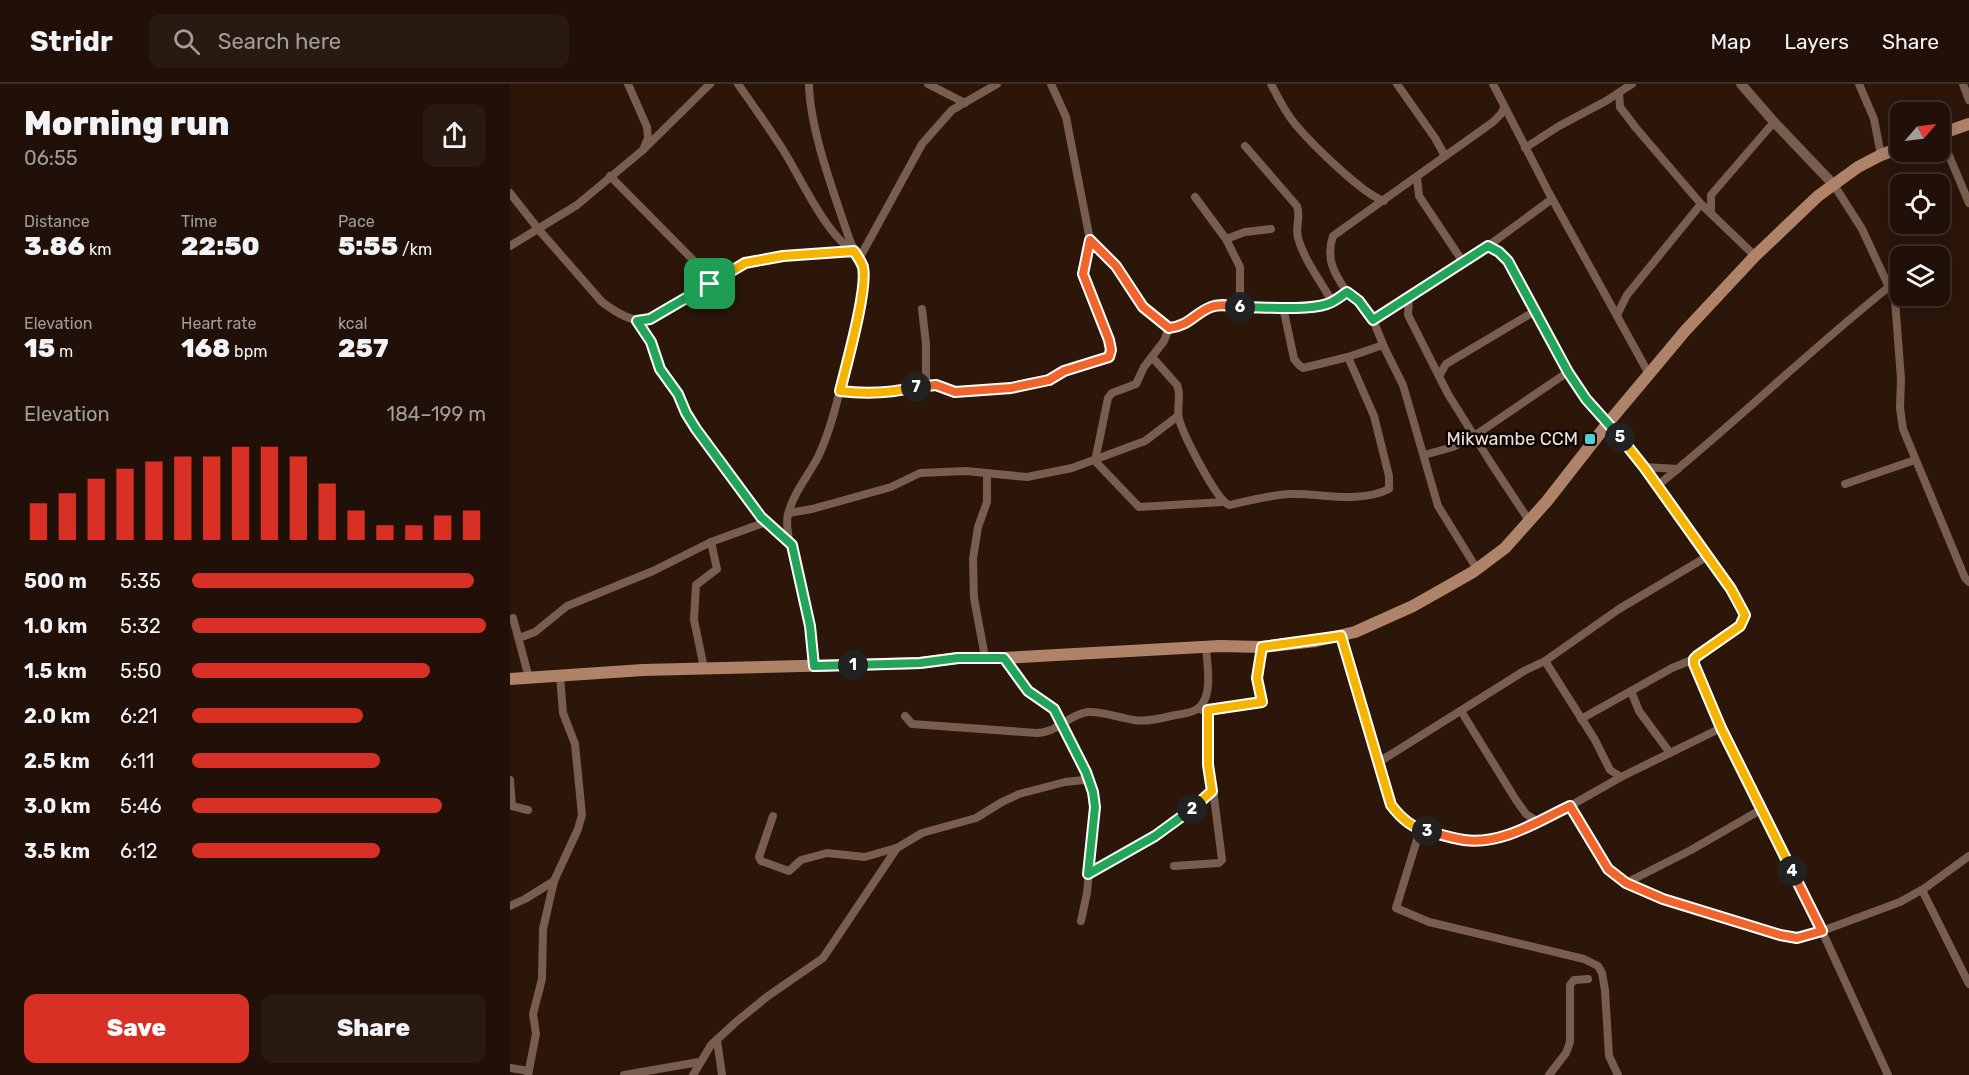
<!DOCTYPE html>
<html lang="en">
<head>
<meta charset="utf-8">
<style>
	body { margin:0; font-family:Rubik,sans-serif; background:#281911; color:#f1f3f6; height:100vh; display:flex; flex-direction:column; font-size:22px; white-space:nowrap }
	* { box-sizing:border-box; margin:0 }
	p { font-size:20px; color:#a29d9b }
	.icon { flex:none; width:33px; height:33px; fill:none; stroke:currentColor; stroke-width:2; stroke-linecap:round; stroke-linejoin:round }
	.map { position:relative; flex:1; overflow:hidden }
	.panel { display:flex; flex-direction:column; background:#201007; width:510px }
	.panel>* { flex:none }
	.needle { width:39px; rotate:62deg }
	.tools { position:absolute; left:1380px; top:18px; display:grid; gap:12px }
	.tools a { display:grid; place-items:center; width:60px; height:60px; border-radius:12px; background:#201007; box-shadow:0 3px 15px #0003,0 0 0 2px #3d3028; font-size:30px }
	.pin { position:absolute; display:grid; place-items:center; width:51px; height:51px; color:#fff; margin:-26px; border-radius:12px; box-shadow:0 3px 9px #0006 }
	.km { position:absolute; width:30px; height:30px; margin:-15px; border-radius:50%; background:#222; color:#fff; font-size:16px; line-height:30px; text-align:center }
	.round { display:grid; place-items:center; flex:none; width:63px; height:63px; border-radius:12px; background:#281911 }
	.summary { display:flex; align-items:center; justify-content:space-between; height:102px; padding:0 24px }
	h1 { font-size:33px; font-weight:800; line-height:45px }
	.figures { display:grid; grid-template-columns:repeat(3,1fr); gap:9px; height:102px; padding:6px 24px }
	.figures div { display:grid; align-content:center }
	.figures b { font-size:26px; font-weight:800 }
	.figures small { font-size:16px; font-weight:400 }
	.figures p { font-size:16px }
	.chart { height:168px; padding:12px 24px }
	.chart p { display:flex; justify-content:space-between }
	.chart svg { width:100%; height:108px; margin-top:6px; stroke:#d93025; stroke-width:6 }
	.cta { display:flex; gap:12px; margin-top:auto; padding:12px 24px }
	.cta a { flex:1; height:69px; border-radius:12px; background:#d93025; color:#fff; font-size:24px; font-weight:800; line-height:69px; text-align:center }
	.cta a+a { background:#281911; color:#f1f3f6 }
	ul { padding:0 24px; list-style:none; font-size:20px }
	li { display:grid; grid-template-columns:96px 72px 1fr; align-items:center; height:45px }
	li i { height:15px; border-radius:8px; background:#d93025 }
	header { display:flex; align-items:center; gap:36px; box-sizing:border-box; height:84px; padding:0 30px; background:#201007; border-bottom:2px solid #3d3028 }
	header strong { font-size:28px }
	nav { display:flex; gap:33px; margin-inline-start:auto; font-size:21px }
	.search { width:420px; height:54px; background:#281911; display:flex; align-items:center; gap:15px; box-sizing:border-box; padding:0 21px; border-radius:12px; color:#a29d9b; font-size:22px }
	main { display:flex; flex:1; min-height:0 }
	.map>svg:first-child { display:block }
</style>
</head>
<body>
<header>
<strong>Stridr</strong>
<div class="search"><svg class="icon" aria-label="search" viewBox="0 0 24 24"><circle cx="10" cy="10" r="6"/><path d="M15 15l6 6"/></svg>Search here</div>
<nav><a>Map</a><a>Layers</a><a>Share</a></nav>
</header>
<main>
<section class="panel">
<div class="summary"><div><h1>Morning run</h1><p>06:55</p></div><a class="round"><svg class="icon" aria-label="share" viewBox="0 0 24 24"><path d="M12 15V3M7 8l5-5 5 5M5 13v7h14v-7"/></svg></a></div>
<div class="figures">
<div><p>Distance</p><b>3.86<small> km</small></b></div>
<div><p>Time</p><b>22:50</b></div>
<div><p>Pace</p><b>5:55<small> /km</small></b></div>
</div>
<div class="figures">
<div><p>Elevation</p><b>15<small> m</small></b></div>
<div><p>Heart rate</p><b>168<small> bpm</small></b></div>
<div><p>kcal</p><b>257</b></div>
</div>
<div class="chart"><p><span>Elevation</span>184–199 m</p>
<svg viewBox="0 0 160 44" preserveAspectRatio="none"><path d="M5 44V29M15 44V25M25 44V19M35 44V15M45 44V12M55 44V10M65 44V10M75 44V6M85 44V6M95 44V10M105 44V21M115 44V32M125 44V38M135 44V38M145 44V34M155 44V32"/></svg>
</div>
<ul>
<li><b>500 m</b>5:35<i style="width:96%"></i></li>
<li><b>1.0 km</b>5:32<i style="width:100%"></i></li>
<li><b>1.5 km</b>5:50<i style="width:81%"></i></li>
<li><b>2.0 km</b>6:21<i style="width:58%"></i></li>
<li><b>2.5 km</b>6:11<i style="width:64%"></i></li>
<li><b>3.0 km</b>5:46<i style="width:85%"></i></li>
<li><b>3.5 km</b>6:12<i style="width:64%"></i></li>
</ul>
<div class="cta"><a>Save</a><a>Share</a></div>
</section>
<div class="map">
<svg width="1459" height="991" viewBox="0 0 1459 991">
	<rect width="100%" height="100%" fill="#2b1609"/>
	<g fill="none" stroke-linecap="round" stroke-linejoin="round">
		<!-- minor -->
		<g stroke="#795d4e" stroke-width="8">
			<path d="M228,0C244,23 260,45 275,69C292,97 316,150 343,167"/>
			<path d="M299,0C300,47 324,109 339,154C343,167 354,179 354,192C353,215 345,241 340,264C332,297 323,342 308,373C298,392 284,408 278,430C273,450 291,497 296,519C300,540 302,561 304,582"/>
			<polyline points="418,0 455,19"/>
			<polyline points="541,0 556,33 580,156 601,176 633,223 652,239 659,244 667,243 680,237 702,222 795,224 808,222 819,220 837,208 849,217 863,236 875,265 893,301 928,422 967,485"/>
			<path d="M761,0C768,14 775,28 785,40C801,59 852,110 874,117"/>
			<polyline points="887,0 925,54 935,72"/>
			<polyline points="983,0 1039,109 1139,290"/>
			<polyline points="1349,0 1364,35 1371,71"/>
			<polyline points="1453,0 1459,16"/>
			<polyline points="1109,9 1110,23 1126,44 1191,120 1245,172"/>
			<polyline points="1430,50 1459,119"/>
			<path d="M735,62L787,122C791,132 785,143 788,154C795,178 811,197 822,218"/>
			<polyline points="1015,64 1049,42 1096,17 1122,0"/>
			<polyline points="134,65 200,0"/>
			<polyline points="100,92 192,185 200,200"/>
			<polyline points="907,93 909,112 953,178"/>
			<polyline points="1324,101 1352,145 1385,216 1391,295 1390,324 1393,345 1455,494 1459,498"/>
			<path d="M0,109L29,146L92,218C104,227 124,241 140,235L235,179L273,172L343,167"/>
			<polyline points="685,113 716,155 730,183 730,223"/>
			<polyline points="1201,128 1201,111 1264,38"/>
			<polyline points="716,155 735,148 761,145"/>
			<polyline points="0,162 67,121 133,66 138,54 137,43 118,0"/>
			<polyline points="978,162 989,168 998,177 1058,288 1076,315 1134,383 1231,522 1235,531 1230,542 1187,572 1184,575 1184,580 1211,644 1312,847 1378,991"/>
			<polyline points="349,175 412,60 442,26 487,0"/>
			<path d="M837,208C825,191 815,175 823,152L983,38L991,30L994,24"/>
			<polyline points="899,213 898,231 938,310 981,379 1020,438"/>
			<polyline points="773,223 784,275 789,281 793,284 838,273 873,261"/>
			<polyline points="412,225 416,260 416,300"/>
			<polyline points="1107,231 1117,211 1191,120"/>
			<polyline points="863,236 978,162 1042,115"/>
			<polyline points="127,237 141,258 150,285 168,310 176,329 186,345 251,433 281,461"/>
			<polyline points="659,244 654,257 634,283 626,300 602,309 598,314 585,377 629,423 713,418"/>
			<path d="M642,273L667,301C672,312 666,324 669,335C673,350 706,416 719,421C738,417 760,411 780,410C811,409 849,420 879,405V392L864,332L838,273"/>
			<polyline points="929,292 936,280 1025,227"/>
			<polyline points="330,307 351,309 391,306 416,300 431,302 445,308 501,304 539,296 554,287 599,273 601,266 599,256 573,190 580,156"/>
			<polyline points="914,371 943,363 964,352 1058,288"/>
			<polyline points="1134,383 1168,385"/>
			<polyline points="1335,400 1405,376"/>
			<path d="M1147,402C1226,338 1300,266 1380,202"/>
			<polyline points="279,429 302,425 381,403 410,389 456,387 517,393 562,384 635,357 668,332"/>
			<polyline points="3,534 19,594"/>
			<polyline points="831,552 881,721 889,733 910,746 955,756 982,756 997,752 1060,722 1111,693 1211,644"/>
			<polyline points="9,554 25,548 57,522 143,487 201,458 256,438"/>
			<polyline points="475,573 464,514 463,475 468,443 477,418 477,389"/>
			<polyline points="1035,577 1085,656 1100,686 1111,693"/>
			<polyline points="194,584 184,536 186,501 207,485 201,458"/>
			<polyline points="1121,607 1129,627 1160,669"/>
			<polyline points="692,626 712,625 752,618 747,594 752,563"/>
			<polyline points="951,627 1006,716 1016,730 1027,737"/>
			<path d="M395,632L402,640L527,649C547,649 559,630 578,628C592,627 609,634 624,636C635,638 649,635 661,632C669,630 680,630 687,625C704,614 697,580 696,563"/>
			<polyline points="1071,635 1162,584 1184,575"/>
			<polyline points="869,678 1014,587 1035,577 1109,525 1198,472"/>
			<polyline points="0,696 2,722 18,726"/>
			<polyline points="1060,722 1098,785 1116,799 1153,815 1215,836 1270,851 1286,854 1312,847 1390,818 1415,804 1459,772"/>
			<polyline points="263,732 249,773 251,777 279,787 291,776 317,769 355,773 386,764"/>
			<polyline points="910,746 886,824 919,838 1074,875 1088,882 1092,889 1095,906 1099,972 1108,991"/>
			<polyline points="664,782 709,779 712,776 704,713 698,681 698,626"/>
			<path d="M578,790C622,765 666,742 702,707"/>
			<polyline points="1116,799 1181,766 1252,725"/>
			<polyline points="1412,806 1459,900"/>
			<polyline points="0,822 15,815 44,797"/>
			<polyline points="571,837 577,809 585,723 583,708 576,692"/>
			<polyline points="207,956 212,991"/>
			<polyline points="0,984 19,987"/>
			<polyline points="18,991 26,950 23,930 32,895 33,845 44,797 68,745 72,731 65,660 53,629 50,592"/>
			<polyline points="114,991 189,978"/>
			<polyline points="183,991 201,961 226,938 258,912 313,874 387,764 412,749 466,734 492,718 509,710 555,698 574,696 576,688 544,625 518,607 494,574"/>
			<polyline points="1039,991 1056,969 1060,958 1060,901 1064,896 1078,895"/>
		</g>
		<!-- tertiary -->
		<polyline stroke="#795d4e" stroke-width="10" points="1231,0 1264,38 1324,101"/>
		<!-- secondary -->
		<g stroke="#af8369" stroke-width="12">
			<polyline points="1430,50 1459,40"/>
			<polyline points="0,595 133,586 410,579 448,574 494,574 710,562 752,563 806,557 845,548 903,522 963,488 995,464 1037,417 1098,339 1175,247 1245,172 1308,112 1348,83 1371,71 1390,64"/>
		</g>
	</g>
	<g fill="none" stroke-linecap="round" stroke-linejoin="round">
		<!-- split-1 casing -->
		<g stroke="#fff" stroke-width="12">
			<polyline id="split-1" points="200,200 140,235 127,237 141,258 150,285 168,310 176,329 186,345 251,433 282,461 300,542 304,582 343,581"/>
		</g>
		<!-- split-2 casing -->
		<g stroke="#fff" stroke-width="12">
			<polyline id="split-2" points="343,581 410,579 448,574 494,574 518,607 544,625 576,688 583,708 585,723 578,790 645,752 682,725"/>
		</g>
		<!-- split-3 casing -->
		<g stroke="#fff" stroke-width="12">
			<path id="split-3" d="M682,725L702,707L698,681V626L752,618L747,594L752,563L831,552L881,721C890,733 902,744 917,747"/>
		</g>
		<!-- split-4 casing -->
		<g stroke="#fff" stroke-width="12">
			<path id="split-4" d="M917,747C929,750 941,754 954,756C992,761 1026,738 1060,722L1098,785L1116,799L1153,815L1270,851L1287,854L1312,847L1282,787"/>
		</g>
		<!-- split-5 casing -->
		<g stroke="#fff" stroke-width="12">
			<polyline id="split-5" points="1110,353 1134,383 1221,505 1235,531 1230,542 1187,572 1184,575 1184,580 1211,644 1282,787"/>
		</g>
		<!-- split-6 casing -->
		<g stroke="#fff" stroke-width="12">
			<path id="split-6" d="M730,223C754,223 795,227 817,220C824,218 831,212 837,208L849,217L863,236L978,162L989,168L998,177L1058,288L1076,315L1110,353"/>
		</g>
		<!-- split-7 casing -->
		<g stroke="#fff" stroke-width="12">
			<path id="split-7" d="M406,303L426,301L445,308L501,304L539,296L554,287L599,273L601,266L599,256L573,190L580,156L606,182L633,223L659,244C679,242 685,229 701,223C710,219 722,222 730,223"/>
		</g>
		<!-- split-8 casing -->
		<g stroke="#fff" stroke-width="12">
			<path id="split-8" d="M200,200L235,179L273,172L344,167C347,172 351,177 353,183C358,205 336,282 330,307C355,310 381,309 406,303"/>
		</g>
		<!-- split-1 -->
		<use href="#split-1" stroke="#22a559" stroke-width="8"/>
		<!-- split-2 -->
		<use href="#split-2" stroke="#22a559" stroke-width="8"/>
		<!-- split-3 -->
		<use href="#split-3" stroke="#f5b400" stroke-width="8"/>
		<!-- split-4 -->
		<use href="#split-4" stroke="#f0652b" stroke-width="8"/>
		<!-- split-5 -->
		<use href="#split-5" stroke="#f5b400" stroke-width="8"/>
		<!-- split-6 -->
		<use href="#split-6" stroke="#22a559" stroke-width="8"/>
		<!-- split-7 -->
		<use href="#split-7" stroke="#f0652b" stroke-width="8"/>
		<!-- split-8 -->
		<use href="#split-8" stroke="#f5b400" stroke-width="8"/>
	</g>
	<!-- markers -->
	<rect fill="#51ccd3" stroke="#0d0502" stroke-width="2" x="1074" y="349" width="12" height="12" rx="3"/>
	<g text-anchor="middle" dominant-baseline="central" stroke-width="5" stroke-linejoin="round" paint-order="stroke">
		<!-- poi labels -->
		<g font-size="18" fill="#edddd5" stroke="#0d0502" text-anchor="end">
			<text x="1068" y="355">Mikwambe CCM</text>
		</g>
	</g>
</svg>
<div class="tools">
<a><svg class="needle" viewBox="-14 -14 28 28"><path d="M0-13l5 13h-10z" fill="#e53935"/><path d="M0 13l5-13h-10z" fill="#a29d9b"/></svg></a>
<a><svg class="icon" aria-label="locate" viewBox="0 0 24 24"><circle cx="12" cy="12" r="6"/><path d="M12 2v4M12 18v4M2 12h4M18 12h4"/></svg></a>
<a><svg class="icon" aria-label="layers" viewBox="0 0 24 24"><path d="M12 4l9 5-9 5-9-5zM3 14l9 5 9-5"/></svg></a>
</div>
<div class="pin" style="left:200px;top:200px;background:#1e9e55"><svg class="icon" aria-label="arrive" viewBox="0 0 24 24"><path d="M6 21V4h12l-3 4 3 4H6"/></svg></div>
<b class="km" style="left:343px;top:581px">1</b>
<b class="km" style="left:682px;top:725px">2</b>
<b class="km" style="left:917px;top:747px">3</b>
<b class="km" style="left:1282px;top:787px">4</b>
<b class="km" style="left:1110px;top:353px">5</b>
<b class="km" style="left:730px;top:223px">6</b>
<b class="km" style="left:406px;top:303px">7</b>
</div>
</main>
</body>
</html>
